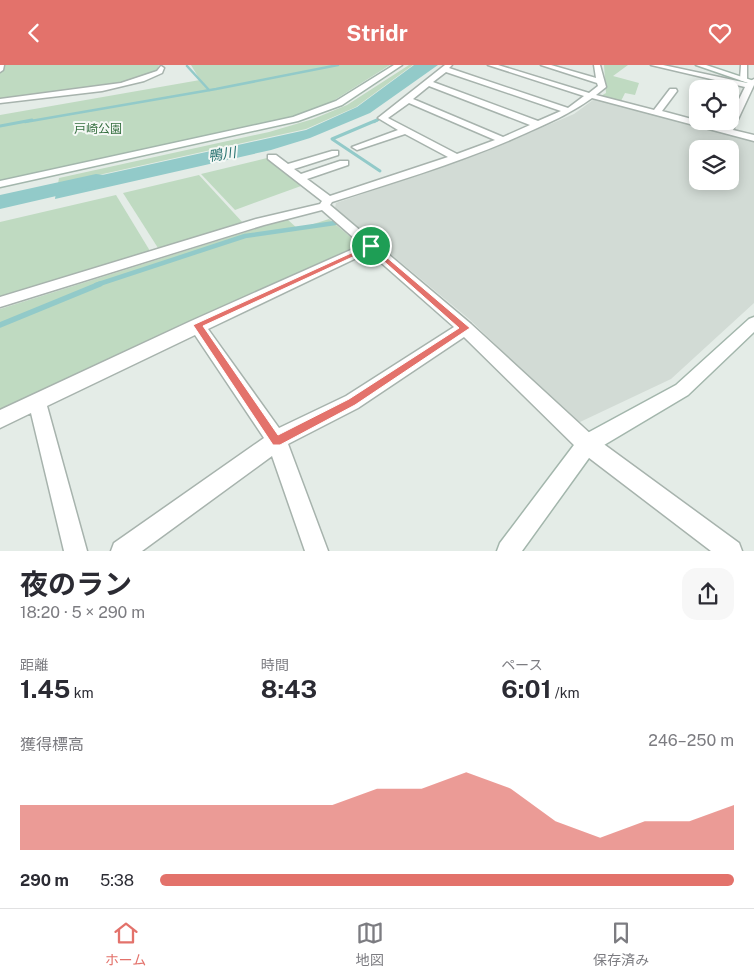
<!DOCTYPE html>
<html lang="ja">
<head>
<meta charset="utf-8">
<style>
	body { margin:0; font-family:"Public Sans","Noto Sans JP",sans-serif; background:#f7f7f7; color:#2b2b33; height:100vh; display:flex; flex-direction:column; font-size:19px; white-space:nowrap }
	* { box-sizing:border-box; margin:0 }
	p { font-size:16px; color:#7c7c81 }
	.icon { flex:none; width:28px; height:28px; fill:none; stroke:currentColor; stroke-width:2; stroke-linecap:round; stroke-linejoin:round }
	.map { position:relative; height:486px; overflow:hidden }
	.panel { display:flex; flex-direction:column; background:#fff; flex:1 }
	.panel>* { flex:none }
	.controls { position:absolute; left:689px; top:15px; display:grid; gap:10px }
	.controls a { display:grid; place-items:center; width:50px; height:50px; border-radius:10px; background:#fff; box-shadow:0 2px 12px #0003; font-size:25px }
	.pin { position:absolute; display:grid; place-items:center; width:42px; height:42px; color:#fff; margin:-21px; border:2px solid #fff; border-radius:50%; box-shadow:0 1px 5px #0007 }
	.round { display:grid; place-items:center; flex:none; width:52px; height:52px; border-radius:15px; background:#f7f7f7 }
	.headline { display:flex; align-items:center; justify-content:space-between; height:85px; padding:0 20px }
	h1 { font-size:28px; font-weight:700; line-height:38px }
	.metrics { display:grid; grid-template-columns:repeat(3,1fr); gap:8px; height:85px; padding:5px 20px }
	.metrics div { display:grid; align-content:center }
	.metrics b { font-size:25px; font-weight:700 }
	.metrics small { font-size:14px; font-weight:400 }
	.metrics p { font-size:14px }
	.chart { height:140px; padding:10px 20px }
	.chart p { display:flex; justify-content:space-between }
	.chart svg { width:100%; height:90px; margin-top:5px; fill:#e3726b; opacity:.7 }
	ul { padding:0 20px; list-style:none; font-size:16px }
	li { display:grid; grid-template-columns:80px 60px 1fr; align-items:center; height:38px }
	li i { height:12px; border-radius:6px; background:#e3726b }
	header { display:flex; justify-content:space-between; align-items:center; height:65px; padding:0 20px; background:#e3726b; color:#fff; font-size:22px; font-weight:700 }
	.tabs { display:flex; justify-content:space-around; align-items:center; height:70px; border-top:1px solid #e1e1e2; background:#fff; font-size:14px; color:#7c7c81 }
	.tabs a { display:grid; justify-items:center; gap:2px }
	.tabs .current { color:#e3726b }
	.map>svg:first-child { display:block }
</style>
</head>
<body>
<header><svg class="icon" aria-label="back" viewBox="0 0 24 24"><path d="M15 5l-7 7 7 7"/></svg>Stridr<svg class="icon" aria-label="heart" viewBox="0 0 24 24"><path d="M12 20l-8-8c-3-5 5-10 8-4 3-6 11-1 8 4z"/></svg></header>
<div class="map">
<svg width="754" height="486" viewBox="0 0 754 486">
	<rect width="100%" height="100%" fill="#e4ece7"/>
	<!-- built -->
	<path fill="#d2dbd5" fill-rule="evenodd" d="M597,34L754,75V238L671,314L580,357L573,354L469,254L335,143L336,138L480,89L574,49L593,35ZM698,84H730V116H698Z"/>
	<!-- green -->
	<g fill="#bfdac1">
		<path d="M0,0H159L157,6C110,28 51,28 0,34Z"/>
		<polygon points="191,0 390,0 325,41 294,52 0,116 0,50 200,15"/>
		<polygon points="409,0 413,0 356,42 306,64 58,119 59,113 269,67 313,54 347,40"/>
		<polygon points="604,0 628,0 613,11 639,18 635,30 625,28 620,38 599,32 606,28"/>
		<polygon points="267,93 301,121 235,145 201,109"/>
		<polygon points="199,110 244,159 161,184 158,183 123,128"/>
		<polygon points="116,130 150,186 145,190 0,236 0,157"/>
		<polygon points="287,154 298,164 329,154 360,180 0,349 0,244"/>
	</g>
	<!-- water -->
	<polygon fill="#92cac9" points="414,0 438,0 370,48 310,73 271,85 55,134 57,120 306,65 357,42"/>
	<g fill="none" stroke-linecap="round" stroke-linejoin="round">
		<!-- stream-far3 -->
		<g stroke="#92cac9" stroke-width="2.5">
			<polyline points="187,1 209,25"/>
			<polyline points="25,57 216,24 338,0"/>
			<polyline points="374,57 378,55"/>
		</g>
		<!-- stream-far2 -->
		<g stroke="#92cac9" stroke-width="3">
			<polyline points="377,55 332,74 380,106"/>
			<polyline points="0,61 32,55"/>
		</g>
		<!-- stream-far1 -->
		<polyline stroke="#92cac9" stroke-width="4.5" points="96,220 245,171 335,158"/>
		<!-- stream -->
		<polyline stroke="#92cac9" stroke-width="5.5" points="0,260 100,219"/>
		<!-- river -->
		<polygon fill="#92cac9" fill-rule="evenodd" points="96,109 104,110 107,115 104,120 0,144 0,130"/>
		<!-- street casing -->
		<g stroke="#a7b3ad" stroke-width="3">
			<g id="street">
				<polygon points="0,0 4,0 3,5 0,7"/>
				<path d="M445,0H452L449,3L568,43L584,31L488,0H498L589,28L598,21L597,18L541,0H551L596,13L594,0H600L606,22L596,30L654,45L670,24H676L677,26L662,46L725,63L745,22L651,0H663L747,18L754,14V20L733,65L754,70V76L592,33C570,49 548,58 524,69C462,97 397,116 332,137L330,140L471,259L594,372L739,478L742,486H711L580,386L464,272L358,343L288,379L328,486H305L272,391L142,486H111L114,478L264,373L195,270L47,341L87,486H64L31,348L0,363V345L191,256L362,180L322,145L264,160L0,242V232L256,154L320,139L322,136L268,94V90H276L288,99L332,86H338V90L294,104L301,109L340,96H348V100L307,114L330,131L448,92L405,69L357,85L352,82L398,65L378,53ZM446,7L561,46L538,56L433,17ZM429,21L530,60L503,72L413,34ZM409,38L495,75L457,89L388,53ZM369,187L454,262L346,331L279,363L208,264Z"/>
				<polygon points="741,0 747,0 747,17 740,15"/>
				<polygon points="161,1 164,3 162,8 144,16 102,26 0,38 0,34 121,18 157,6"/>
			</g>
		</g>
		<!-- secondary casing -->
		<g stroke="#a3b6ac" stroke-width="3">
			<g id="secondary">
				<polygon points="394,0 402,0 342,40 298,56 0,122 0,116 293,52 336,36"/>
				<polygon points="696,0 706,0 754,16 754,20"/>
				<polygon points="754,252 754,267 688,330 594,386 522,486 497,486 500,478 580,372 676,320 749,254"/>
			</g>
		</g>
		<!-- street -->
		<use href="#street" fill="#fff" fill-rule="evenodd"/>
		<!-- secondary -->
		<use href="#secondary" fill="#fff" fill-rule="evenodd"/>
	</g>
	<!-- route -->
	<path fill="#e3726b" stroke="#fff" fill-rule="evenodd" d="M371,179L470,263L355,340L280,380H273L193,260ZM370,184L459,263L349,334L278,370L203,261Z"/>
	<g text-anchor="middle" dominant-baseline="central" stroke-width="4" stroke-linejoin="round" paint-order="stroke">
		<!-- far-park labels -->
		<g font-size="12" fill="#346e3f" stroke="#f4f8f5">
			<text x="98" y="64">戸崎公園</text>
		</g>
		<!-- far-water labels -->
		<g font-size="14" font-style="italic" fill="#26716f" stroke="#f4f8f5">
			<text transform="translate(222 89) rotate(-9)">鴨川</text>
		</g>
	</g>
</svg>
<div class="controls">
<a><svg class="icon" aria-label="locate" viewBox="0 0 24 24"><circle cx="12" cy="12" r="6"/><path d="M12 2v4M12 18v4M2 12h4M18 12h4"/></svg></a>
<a><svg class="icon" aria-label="layers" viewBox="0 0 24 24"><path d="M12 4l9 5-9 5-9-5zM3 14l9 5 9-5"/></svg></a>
</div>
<div class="pin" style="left:371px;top:181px;background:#1e9e55"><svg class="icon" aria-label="arrive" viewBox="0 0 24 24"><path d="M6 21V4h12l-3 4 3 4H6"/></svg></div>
</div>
<section class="panel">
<div class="headline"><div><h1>夜のラン</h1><p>18:20 · 5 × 290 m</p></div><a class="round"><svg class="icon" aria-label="share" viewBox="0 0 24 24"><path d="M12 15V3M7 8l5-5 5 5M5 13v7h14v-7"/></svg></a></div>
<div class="metrics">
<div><p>距離</p><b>1.45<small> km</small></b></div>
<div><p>時間</p><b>8:43</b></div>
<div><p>ペース</p><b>6:01<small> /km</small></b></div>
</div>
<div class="chart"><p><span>獲得標高</span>246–250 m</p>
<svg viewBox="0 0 160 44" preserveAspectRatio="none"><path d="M0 44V22L10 22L20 22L30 22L40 22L50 22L60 22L70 22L80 14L90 14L100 6L110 14L120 30L130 38L140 30L150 30L160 22V44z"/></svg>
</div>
<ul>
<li><b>290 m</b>5:38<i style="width:100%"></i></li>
</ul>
</section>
<nav class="tabs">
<a class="current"><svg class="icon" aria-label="home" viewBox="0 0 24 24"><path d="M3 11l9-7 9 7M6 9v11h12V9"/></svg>ホーム</a>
<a><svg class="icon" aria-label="map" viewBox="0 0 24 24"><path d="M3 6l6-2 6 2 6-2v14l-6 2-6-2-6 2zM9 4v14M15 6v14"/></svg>地図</a>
<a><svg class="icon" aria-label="saved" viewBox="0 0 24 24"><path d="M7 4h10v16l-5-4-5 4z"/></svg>保存済み</a>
</nav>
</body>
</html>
